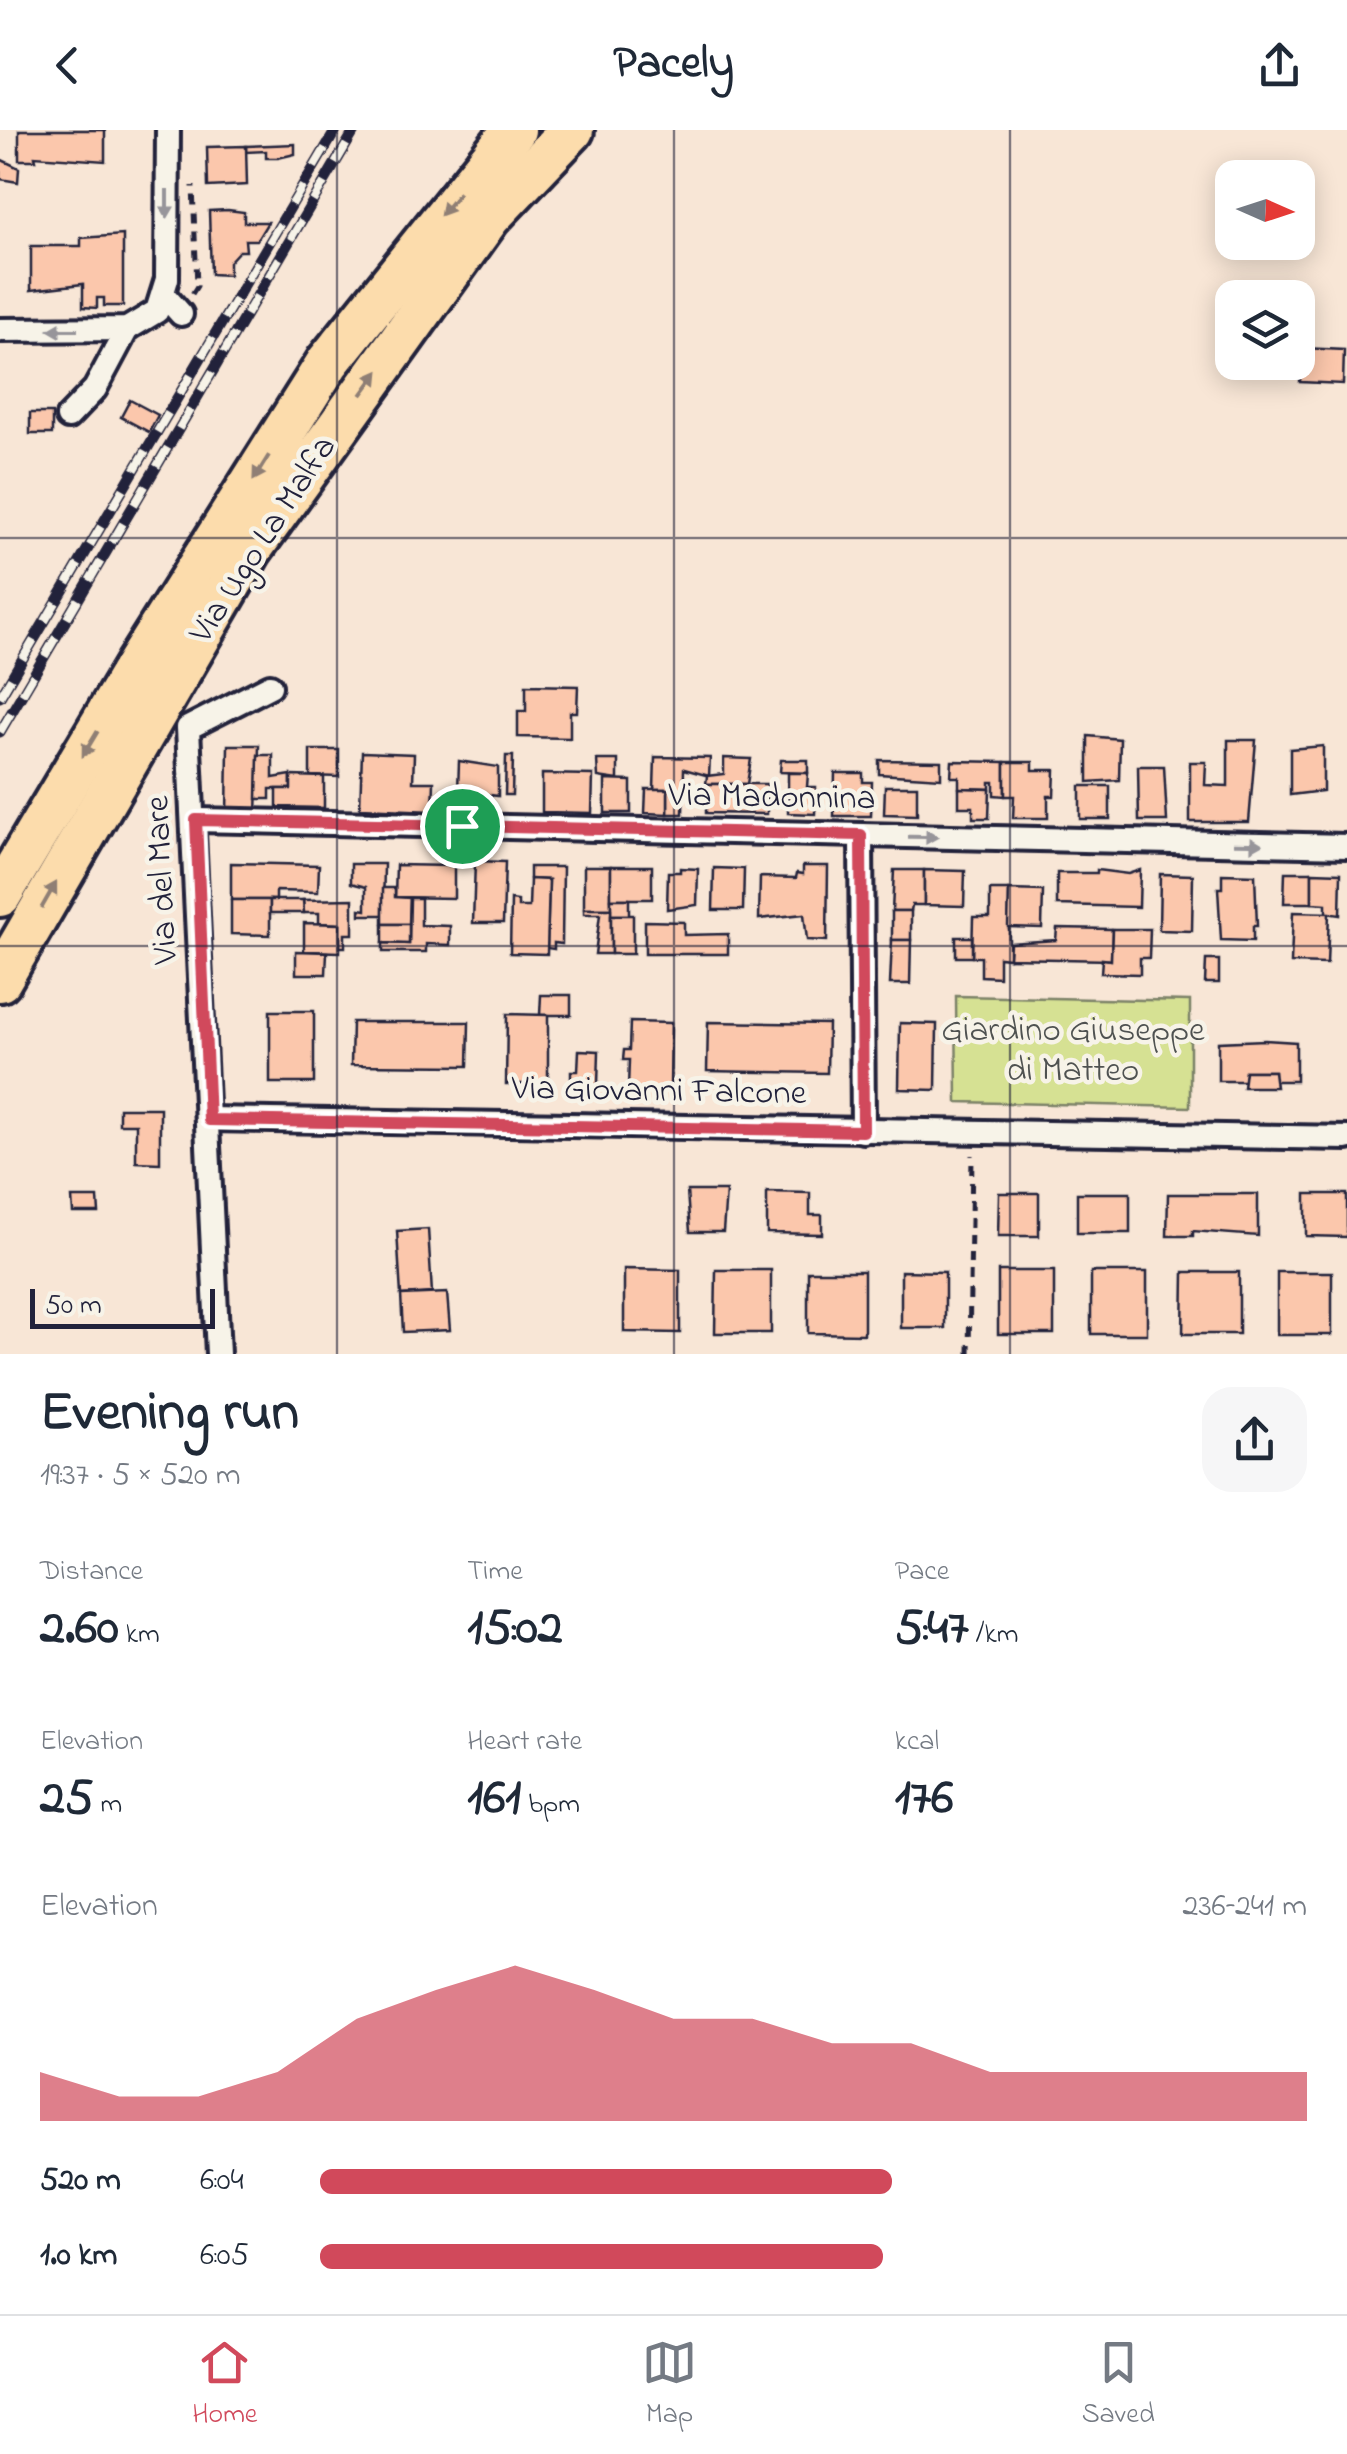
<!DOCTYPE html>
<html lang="en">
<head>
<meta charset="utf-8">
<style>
	body { margin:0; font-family:"Indie Flower",sans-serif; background:#f6f6f7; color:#1f2937; height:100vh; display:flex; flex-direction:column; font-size:38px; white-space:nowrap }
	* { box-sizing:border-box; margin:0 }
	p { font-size:32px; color:#747a83 }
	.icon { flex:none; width:55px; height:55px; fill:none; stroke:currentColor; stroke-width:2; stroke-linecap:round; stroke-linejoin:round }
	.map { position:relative; height:1224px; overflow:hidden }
	.sheet { display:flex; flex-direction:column; background:#fff; flex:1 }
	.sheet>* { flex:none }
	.needle { width:65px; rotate:93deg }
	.fabs { position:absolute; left:1215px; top:30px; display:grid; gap:20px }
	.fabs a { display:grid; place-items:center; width:100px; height:100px; border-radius:20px; background:#fff; box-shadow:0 5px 25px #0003; font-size:50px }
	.scale { position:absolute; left:30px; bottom:25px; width:185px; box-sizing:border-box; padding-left:10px; border:5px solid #22223b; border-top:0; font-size:28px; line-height:35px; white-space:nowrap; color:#22223b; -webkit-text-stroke:8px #f7f3e8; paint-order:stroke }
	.pin { position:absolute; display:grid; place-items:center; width:85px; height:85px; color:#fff; margin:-42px; border:5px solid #fff; border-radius:50%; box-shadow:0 2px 10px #0007 }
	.round { display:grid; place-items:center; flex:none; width:105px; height:105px; border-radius:30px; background:#f6f6f7 }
	.summary { display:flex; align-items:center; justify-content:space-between; height:170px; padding:0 40px }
	h1 { font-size:55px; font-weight:700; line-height:75px }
	.metrics { display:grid; grid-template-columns:repeat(3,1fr); gap:15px; height:170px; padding:10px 40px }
	.metrics div { display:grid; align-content:center }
	.metrics b { font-size:50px; font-weight:700 }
	.metrics small { font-size:28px; font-weight:400 }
	.metrics p { font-size:28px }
	.chart { height:280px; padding:20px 40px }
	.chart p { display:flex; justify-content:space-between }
	.chart svg { width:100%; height:180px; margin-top:10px; fill:#d1495b; opacity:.7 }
	ul { padding:0 40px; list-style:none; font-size:32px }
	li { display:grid; grid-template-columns:160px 120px 1fr; align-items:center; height:75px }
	li i { height:25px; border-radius:12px; background:#d1495b }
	header { display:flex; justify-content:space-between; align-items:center; height:130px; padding:0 40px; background:#fff; font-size:45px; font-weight:700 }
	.tabs { display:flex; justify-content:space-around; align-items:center; height:140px; border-top:2px solid #e0e1e3; background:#fff; font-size:28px; color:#747a83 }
	.tabs a { display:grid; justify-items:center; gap:5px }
	.tabs .selected { color:#d1495b }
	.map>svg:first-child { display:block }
</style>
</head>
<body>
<header><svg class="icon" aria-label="back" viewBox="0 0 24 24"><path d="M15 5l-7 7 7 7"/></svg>Pacely<svg class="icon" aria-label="share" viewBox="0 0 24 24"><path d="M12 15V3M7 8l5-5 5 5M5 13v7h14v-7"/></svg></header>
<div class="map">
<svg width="1347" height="1224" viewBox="0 0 1347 1224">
	<rect width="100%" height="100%" fill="#f8e6d6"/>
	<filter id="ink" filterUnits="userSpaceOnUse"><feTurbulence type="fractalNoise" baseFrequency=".01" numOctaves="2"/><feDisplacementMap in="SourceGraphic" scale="20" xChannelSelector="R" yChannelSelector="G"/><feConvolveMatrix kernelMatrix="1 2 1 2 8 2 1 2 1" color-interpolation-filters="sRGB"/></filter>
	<g filter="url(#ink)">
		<!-- green -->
		<polygon fill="#d6e193" stroke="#7c8267" stroke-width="2.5" points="956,866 1190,871 1190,977 957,972"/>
		<!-- building -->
		<g fill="#fbc7ac" stroke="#22223b" stroke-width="2.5">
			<polygon points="19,0 105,0 105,31 35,26 36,30 19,30"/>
			<polygon points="295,14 295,24 278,28 266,28 266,21 246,22 246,16"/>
			<polygon points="246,16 247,55 208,57 207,17"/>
			<polygon points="0,29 19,38 18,52 0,49"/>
			<polygon points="228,80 244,82 244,92 268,92 257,110 245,110 246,121 239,121 229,132 229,145 211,144 209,81"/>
			<polygon points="123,105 123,176 104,176 104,168 97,168 97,178 83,177 83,154 31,160 31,116 81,116 81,108"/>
			<polygon points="1302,218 1344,220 1343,254 1300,252"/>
			<polygon points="130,270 158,285 149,302 121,287"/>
			<rect x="30" y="283" width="22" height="21"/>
			<polygon points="526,555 578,556 577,582 570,582 570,608 518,607 518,581 526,581"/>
			<polygon points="1088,606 1120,609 1119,650 1088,652"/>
			<polygon points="1228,610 1256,610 1249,692 1190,692 1190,632 1206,632 1205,655 1228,656"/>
			<polygon points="228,615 259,615 257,687 227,687"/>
			<polygon points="1323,616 1323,661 1290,665 1290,619"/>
			<polygon points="310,620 339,620 339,647 310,646"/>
			<polygon points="362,622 414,624 413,652 434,652 433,681 360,678"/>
			<polygon points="258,625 273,625 273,648 291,645 291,659 270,659 270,669 257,669"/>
			<polygon points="506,626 513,626 512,665 505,665"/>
			<polygon points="655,627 710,628 709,646 684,639 683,684 668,684 668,659 654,659"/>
			<polygon points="724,628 751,629 747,654 706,654 707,646 724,644"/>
			<polygon points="597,630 618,630 618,650 598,647"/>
			<polygon points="781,630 808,630 808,643 780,642"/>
			<polygon points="879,630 941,631 941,648 879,644"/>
			<polygon points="459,631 498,637 498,666 458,661"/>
			<polygon points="952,631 1005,632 1005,666 994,665 994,652 990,652 990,659 959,658 959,647 951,647"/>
			<polygon points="1005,632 1033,632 1033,640 1055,640 1054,666 1048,666 1048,688 1013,688 1014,666 1005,666"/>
			<polygon points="1138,636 1164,636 1167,691 1139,691"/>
			<polygon points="788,643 808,643 807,657 816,657 815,684 788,683"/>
			<polygon points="835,643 863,643 863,652 872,652 871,686 834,686"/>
			<polygon points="542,644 593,645 592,683 542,682"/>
			<polygon points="291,646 324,647 324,678 277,677 277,659 291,659"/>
			<polygon points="605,650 631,651 631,683 605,683"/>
			<polygon points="706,654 767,654 767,684 706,683"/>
			<polygon points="885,656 917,656 917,685 884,684"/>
			<rect x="1080" y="656" width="30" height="33"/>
			<polygon points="959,658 990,659 989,688 973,688 973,677 959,677"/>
			<polygon points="646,659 668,659 668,684 645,683"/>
			<polygon points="475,731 505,732 503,793 473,793"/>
			<polygon points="231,733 319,735 318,762 276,761 276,770 231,770"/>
			<polygon points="351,734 384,734 383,785 360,785 360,779 366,780 366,757 351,753"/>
			<polygon points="396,735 454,736 454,768 395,767"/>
			<rect x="584" y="736" width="27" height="43"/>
			<rect x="611" y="736" width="41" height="33"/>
			<polygon points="803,736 828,736 827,811 807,810 804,784 759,789 760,747 796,748 797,743 803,744"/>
			<polygon points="530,737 563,737 562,814 554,813 554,819 547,818 549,750 530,749"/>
			<polygon points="680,738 698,739 697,775 667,779 668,742 680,742"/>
			<polygon points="714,738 744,739 743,780 713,780"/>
			<polygon points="894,740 924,740 924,775 912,775 911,781 892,781"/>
			<polygon points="924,740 965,741 964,776 924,775"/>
			<polygon points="1097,740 1128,744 1140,740 1139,777 1057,775 1057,743 1097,743"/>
			<polygon points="1285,742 1312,742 1312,773 1284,773"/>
			<polygon points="1312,742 1341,743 1340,785 1326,783 1326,774 1312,773"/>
			<polygon points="1160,744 1193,745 1192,801 1159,800"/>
			<polygon points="1222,744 1255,745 1257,796 1253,796 1253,811 1221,810 1218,758 1222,758"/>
			<polygon points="530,749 549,750 547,824 510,823 511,770 518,771 518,777 529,777"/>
			<polygon points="383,758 395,758 395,767 410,768 409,794 383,794"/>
			<polygon points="990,760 1009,760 1009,828 999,827 999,847 981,846 981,827 972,827 973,787 990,787"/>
			<polygon points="1009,760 1043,761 1042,798 1008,797"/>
			<polygon points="410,768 421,768 421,795 450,796 450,815 426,814 426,822 383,822 383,813 409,814"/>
			<polygon points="353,769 353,804 345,804 345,817 340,817 340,794 319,793 319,783 304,783 303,770"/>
			<rect x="611" y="769" width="18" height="16"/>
			<polygon points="231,770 270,770 270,805 231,804"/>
			<polygon points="270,770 303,770 304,783 270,783"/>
			<polygon points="584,779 611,779 611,824 595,824 600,784 584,784"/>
			<rect x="892" y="781" width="19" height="29"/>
			<polygon points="1293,782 1329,783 1327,834 1291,833"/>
			<rect x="611" y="785" width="22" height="39"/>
			<polygon points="645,791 684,792 684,805 728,804 728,824 645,824"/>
			<polygon points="304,793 340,794 340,822 304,821"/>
			<polygon points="383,794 409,794 409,814 383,813"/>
			<polygon points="1057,798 1112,799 1111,830 1009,828 1010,813 1056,810"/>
			<polygon points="1112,799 1150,799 1149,828 1140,828 1140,844 1101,843 1102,829 1111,830"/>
			<rect x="956" y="807" width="16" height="20"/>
			<polygon points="892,810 911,810 910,854 890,854"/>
			<polygon points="296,821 327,822 326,844 296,844"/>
			<polygon points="1206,830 1219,830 1219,853 1205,853"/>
			<polygon points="541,865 571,865 571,885 540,885"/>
			<rect x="270" y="881" width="44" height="72"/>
			<polygon points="507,884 548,885 548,954 506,954"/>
			<polygon points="352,892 469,892 468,936 351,935"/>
			<polygon points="630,892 671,893 670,959 628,958 629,930 623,930 624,920 629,920"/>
			<polygon points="708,892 828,894 827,943 707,941"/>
			<polygon points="900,893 937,894 936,960 899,959"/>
			<polygon points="1265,910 1296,912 1296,951 1274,951 1274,941 1245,941 1245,951 1218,951 1218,912"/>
			<polygon points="579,920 599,921 598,955 571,954 571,941 578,941"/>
			<polygon points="1245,941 1274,941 1276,957 1243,957"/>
			<polygon points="119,978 160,978 160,1033 136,1032 136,994 119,994"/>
			<polygon points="687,1061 726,1061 723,1102 690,1102"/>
			<polygon points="767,1062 810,1063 810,1085 822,1085 822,1104 767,1103"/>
			<polygon points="999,1063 1039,1063 1039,1106 998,1106"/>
			<rect x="1077" y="1063" width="53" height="40"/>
			<polygon points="1168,1064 1258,1064 1258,1106 1193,1101 1193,1106 1167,1106"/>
			<polygon points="1306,1064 1347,1064 1347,1107 1306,1106"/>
			<polygon points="72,1068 98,1068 99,1083 73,1083"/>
			<polygon points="428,1099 432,1163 401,1165 397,1101"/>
			<polygon points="624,1139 680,1140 680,1203 624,1202"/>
			<polygon points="716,1140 771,1140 771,1203 715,1203"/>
			<polygon points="808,1141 864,1141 864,1204 808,1203"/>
			<polygon points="901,1141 945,1142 945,1198 901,1198"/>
			<rect x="998" y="1141" width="56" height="63"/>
			<rect x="1091" y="1142" width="56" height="62"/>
			<polygon points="1184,1142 1239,1142 1239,1204 1183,1204"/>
			<rect x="1277" y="1142" width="55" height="63"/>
			<polygon points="447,1163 450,1200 403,1202 401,1165"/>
		</g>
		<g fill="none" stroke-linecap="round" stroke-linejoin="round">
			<!-- street casing -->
			<g stroke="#22223b" stroke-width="30">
				<g id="street">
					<polyline points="164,165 181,184"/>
					<polyline points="0,200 127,199 157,181 167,149 168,0"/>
					<polyline points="68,287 95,259 127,199"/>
					<polyline points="196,690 1347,716"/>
					<polyline points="861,705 863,1001"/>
					<polyline points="209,989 1347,1008"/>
					<polyline points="218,1224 188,598 270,556"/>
				</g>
			</g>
			<!-- highway casing -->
			<g stroke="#22223b" stroke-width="50">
				<g id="highway">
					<polyline points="0,765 138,533 328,232 514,0"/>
					<polyline points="0,850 250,420 489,87 572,0"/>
				</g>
			</g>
			<!-- path -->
			<g stroke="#22223b" stroke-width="5" stroke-dasharray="10 8" stroke-linecap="butt">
				<polyline points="192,164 197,156 193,56"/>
				<polyline points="969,1224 972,1025"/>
			</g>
			<!-- street -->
			<use href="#street" stroke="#f7f3e8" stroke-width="22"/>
			<!-- highway -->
			<use href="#highway" stroke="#fcdcac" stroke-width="42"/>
			<!-- rail casing -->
			<g stroke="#22223b" stroke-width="11">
				<g id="rail">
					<polyline points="0,567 336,0"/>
					<polyline points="0,602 355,0"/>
				</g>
			</g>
			<!-- rail -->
			<use href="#rail" stroke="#f7f3e8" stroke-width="8" stroke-dasharray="22" stroke-linecap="butt"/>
		</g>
		<!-- one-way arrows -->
		<defs><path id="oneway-solid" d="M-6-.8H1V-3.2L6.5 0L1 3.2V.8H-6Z" transform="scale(2.5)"/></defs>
		<g fill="#97959a">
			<use href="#oneway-solid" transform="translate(167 74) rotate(90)"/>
			<use href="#oneway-solid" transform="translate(63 200) rotate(-180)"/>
			<use href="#oneway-solid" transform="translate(923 707) rotate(1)"/>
			<use href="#oneway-solid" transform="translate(1248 714) rotate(1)"/>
		</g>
		<g fill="#8f7f74">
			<use href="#oneway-solid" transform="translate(450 74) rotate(130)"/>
			<use href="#oneway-solid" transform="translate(370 253) rotate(-54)"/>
			<use href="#oneway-solid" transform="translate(261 338) rotate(122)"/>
			<use href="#oneway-solid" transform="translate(90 614) rotate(121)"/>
			<use href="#oneway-solid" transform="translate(49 765) rotate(-60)"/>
		</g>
	</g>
	<g fill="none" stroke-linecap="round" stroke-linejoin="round" filter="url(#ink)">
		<!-- route casing -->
		<g stroke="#fff" stroke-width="20">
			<polygon id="route" points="196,690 861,705 863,1001 209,990"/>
		</g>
		<!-- route -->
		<use href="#route" stroke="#d1495b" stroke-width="12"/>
	</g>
	<!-- grid -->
	<path fill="none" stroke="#22223b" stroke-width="2.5" stroke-opacity="0.55" d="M337,0V1224M674,0V1224M1010,0V1224M0,408H1347M0,816H1347"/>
	<g text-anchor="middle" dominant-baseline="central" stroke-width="9" stroke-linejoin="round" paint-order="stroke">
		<!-- street labels -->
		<g font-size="35" fill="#22223b" stroke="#f7f3e8">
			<text transform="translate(264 410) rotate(-57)">Via Ugo La Malfa</text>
			<text transform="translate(772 668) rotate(1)">Via Madonnina</text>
			<text transform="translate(163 750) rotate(-93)">Via del Mare</text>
			<text transform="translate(659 962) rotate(1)">Via Giovanni Falcone</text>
		</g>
		<!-- park labels -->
		<g font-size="35" fill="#4f5251" stroke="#f7f3e8">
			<text x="1073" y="901">Giardino Giuseppe<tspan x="1073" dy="40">di Matteo</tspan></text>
		</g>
	</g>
</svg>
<div class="fabs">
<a><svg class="needle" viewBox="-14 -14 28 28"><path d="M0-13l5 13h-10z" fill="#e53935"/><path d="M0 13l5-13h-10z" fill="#747a83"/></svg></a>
<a><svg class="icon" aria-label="layers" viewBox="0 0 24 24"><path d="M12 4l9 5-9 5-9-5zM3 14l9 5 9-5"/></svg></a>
</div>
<div class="scale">50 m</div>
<div class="pin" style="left:462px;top:696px;background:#1e9e55"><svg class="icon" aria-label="arrive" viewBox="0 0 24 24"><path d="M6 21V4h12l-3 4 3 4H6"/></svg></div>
</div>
<section class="sheet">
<div class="summary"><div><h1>Evening run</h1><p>19:37 · 5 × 520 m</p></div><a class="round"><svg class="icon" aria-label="share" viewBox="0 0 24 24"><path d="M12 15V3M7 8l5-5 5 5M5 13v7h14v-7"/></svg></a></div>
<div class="metrics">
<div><p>Distance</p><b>2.60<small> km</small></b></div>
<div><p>Time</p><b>15:02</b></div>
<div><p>Pace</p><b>5:47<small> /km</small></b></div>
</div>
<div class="metrics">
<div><p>Elevation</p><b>25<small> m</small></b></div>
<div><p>Heart rate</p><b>161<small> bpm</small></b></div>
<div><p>kcal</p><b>176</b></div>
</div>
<div class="chart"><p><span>Elevation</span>236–241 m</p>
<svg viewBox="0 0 160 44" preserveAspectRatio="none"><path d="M0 44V32L10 38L20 38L30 32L40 19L50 12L60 6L70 12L80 19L90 19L100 25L110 25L120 32L130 32L140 32L150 32L160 32V44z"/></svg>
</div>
<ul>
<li><b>520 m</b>6:04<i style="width:58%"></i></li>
<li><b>1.0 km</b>6:05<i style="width:57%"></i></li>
</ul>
</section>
<nav class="tabs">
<a class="selected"><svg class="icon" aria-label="home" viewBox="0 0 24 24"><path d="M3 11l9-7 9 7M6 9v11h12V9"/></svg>Home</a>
<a><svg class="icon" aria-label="map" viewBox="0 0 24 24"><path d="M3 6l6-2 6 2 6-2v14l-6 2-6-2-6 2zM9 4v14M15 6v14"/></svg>Map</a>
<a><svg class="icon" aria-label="saved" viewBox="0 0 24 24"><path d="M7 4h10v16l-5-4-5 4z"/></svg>Saved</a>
</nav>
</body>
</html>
